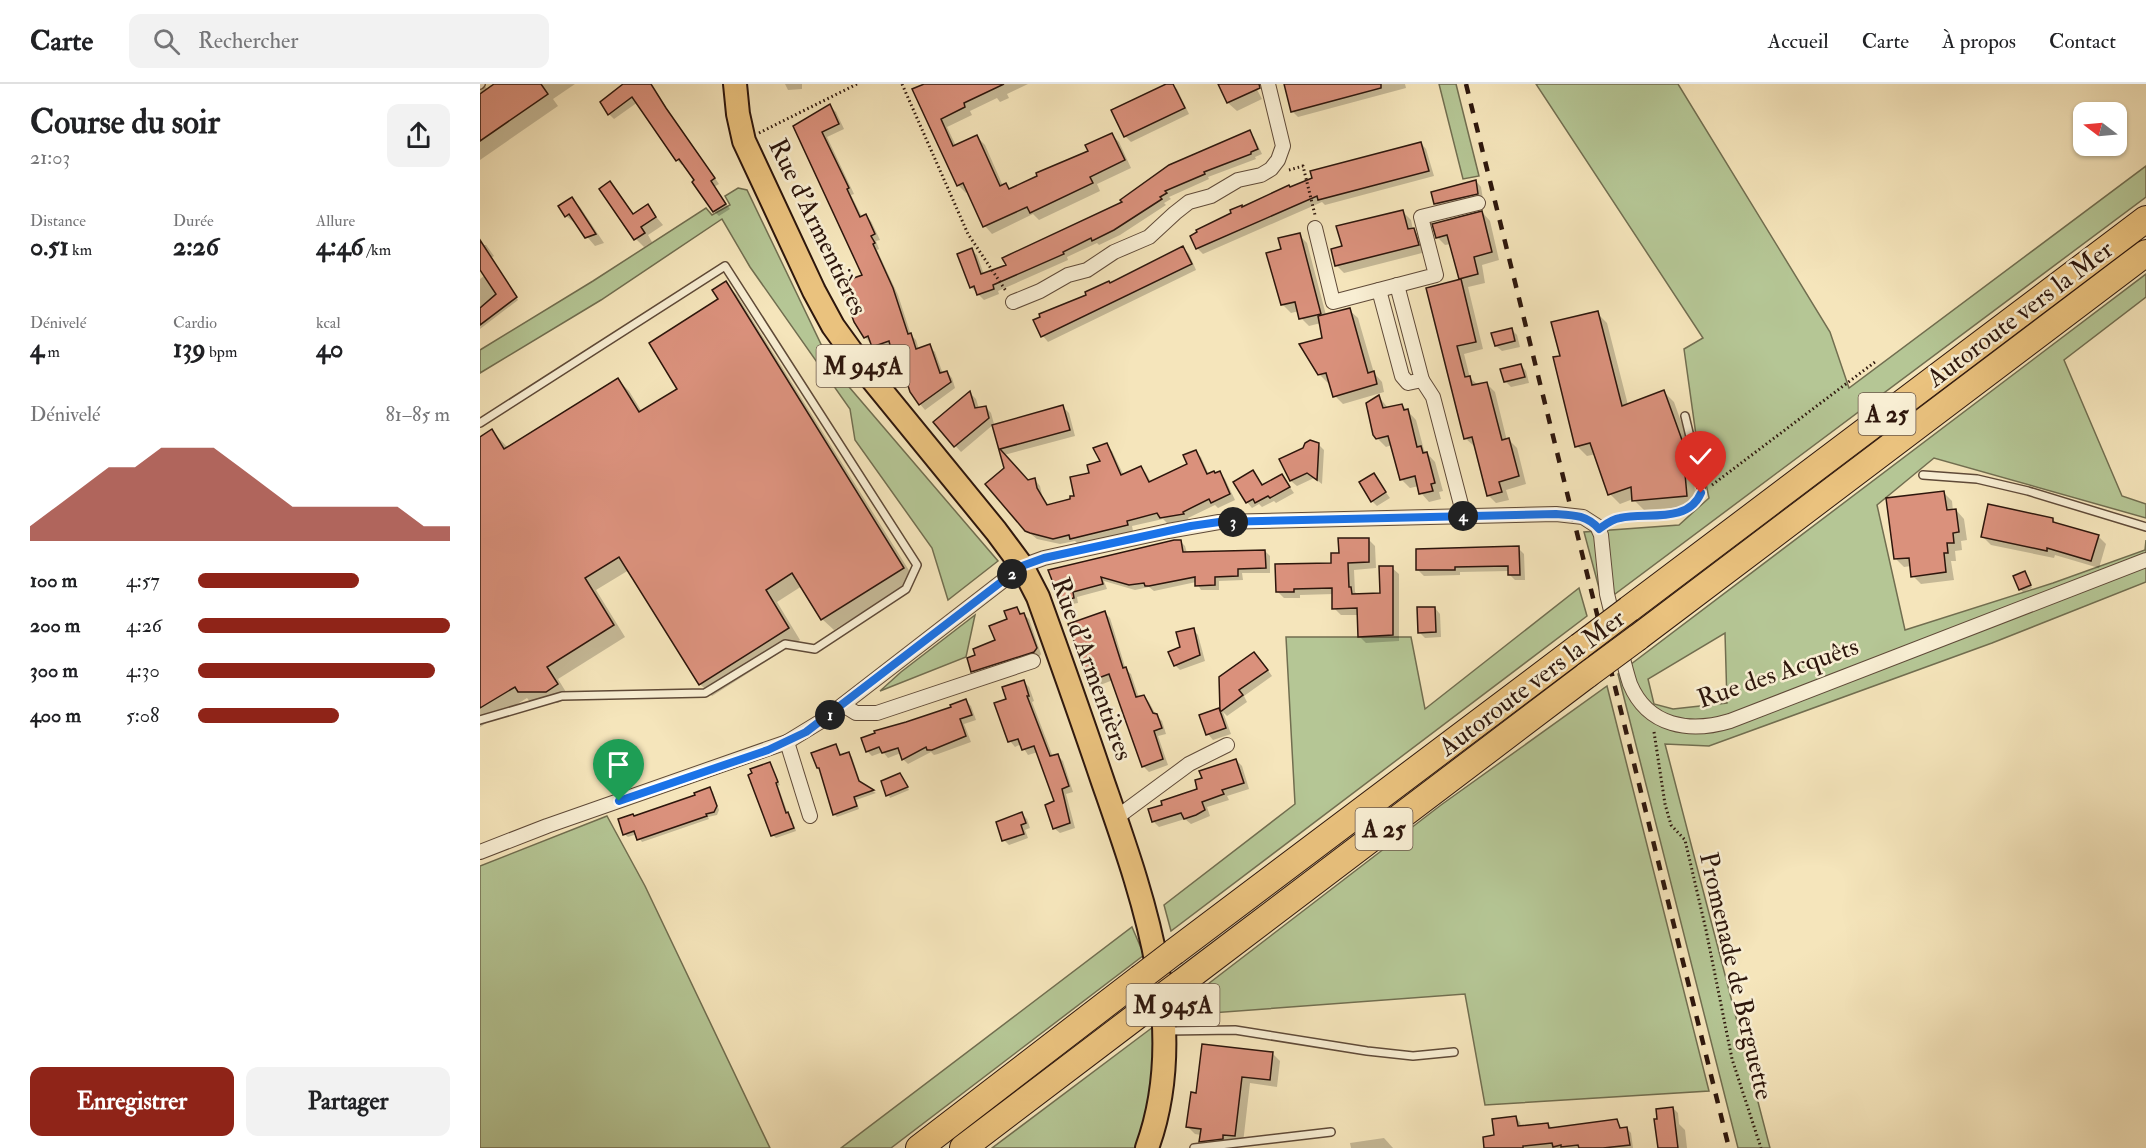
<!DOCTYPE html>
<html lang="fr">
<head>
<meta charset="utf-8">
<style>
	body { margin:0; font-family:"IM FELL Double Pica",serif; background:#f2f2f2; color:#202124; height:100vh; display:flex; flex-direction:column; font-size:22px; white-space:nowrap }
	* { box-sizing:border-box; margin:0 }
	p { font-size:20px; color:#757577 }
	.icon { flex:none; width:33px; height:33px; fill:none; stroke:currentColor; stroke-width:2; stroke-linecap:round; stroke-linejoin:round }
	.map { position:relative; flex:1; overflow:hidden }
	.side { display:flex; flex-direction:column; background:#fff; width:480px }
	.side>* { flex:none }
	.needle { width:39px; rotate:286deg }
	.buttons { position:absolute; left:1593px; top:18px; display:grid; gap:12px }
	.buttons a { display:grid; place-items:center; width:54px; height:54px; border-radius:12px; background:#fff; box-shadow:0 2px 4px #0004; font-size:30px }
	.pin { position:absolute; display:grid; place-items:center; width:51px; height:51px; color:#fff; margin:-62px -26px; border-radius:50% 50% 50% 0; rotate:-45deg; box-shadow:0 0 6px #0007 }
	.pin .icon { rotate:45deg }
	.km { position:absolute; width:30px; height:30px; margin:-15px; border-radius:50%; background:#222; color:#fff; font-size:16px; line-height:30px; text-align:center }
	.round { display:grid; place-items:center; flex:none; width:63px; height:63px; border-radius:12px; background:#f2f2f2 }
	.headline { display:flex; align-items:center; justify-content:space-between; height:102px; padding:0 30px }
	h1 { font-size:33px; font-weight:800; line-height:45px }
	.figures { display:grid; grid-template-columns:repeat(3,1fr); gap:9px; height:102px; padding:6px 30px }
	.figures div { display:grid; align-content:center }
	.figures b { font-size:26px; font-weight:800 }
	.figures small { font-size:16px; font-weight:400 }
	.figures p { font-size:16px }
	.chart { height:168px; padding:12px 30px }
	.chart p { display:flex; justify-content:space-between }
	.chart svg { width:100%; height:108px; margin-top:6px; fill:#8f2418; opacity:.7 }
	.button { display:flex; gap:12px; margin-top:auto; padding:12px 30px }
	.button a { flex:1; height:69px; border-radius:12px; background:#8f2418; color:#fff; font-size:24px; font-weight:800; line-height:69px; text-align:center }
	.button a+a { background:#f2f2f2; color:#202124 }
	ul { padding:0 30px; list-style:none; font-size:20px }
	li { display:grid; grid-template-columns:96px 72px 1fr; align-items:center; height:45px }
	li i { height:15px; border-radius:8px; background:#8f2418 }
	header { display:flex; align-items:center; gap:36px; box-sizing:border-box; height:84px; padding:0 30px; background:#fff; border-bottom:2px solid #e0e0e0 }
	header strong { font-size:28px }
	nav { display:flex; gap:33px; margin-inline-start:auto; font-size:21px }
	.search { width:420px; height:54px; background:#f2f2f2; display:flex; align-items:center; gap:15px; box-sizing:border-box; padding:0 21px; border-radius:12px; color:#757577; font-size:22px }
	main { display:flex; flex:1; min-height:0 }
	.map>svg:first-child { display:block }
</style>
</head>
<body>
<header>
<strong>Carte</strong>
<div class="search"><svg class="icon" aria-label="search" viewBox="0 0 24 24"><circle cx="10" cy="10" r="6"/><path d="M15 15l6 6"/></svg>Rechercher</div>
<nav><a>Accueil</a><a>Carte</a><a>À propos</a><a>Contact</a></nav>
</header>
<main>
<section class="side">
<div class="headline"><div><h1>Course du soir</h1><p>21:03</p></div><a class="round"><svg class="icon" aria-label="share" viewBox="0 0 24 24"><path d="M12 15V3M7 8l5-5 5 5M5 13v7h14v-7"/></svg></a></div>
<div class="figures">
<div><p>Distance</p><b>0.51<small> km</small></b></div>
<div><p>Durée</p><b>2:26</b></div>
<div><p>Allure</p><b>4:46<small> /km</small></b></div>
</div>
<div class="figures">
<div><p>Dénivelé</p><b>4<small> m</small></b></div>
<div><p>Cardio</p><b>139<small> bpm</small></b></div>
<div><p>kcal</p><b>40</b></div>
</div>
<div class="chart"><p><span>Dénivelé</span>81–85 m</p>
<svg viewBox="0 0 160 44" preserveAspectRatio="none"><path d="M0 44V38L10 30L20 22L30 14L40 14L50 6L60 6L70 6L80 14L90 22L100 30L110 30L120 30L130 30L140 30L150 38L160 38V44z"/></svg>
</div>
<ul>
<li><b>100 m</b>4:57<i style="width:64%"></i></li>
<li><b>200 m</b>4:26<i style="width:100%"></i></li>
<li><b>300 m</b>4:30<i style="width:94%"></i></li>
<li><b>400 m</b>5:08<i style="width:56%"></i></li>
</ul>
<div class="button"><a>Enregistrer</a><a>Partager</a></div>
</section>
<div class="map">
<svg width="1666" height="1064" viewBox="0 0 1666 1064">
	<rect width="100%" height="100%" fill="#f5e5bb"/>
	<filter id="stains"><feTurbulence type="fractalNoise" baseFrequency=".00333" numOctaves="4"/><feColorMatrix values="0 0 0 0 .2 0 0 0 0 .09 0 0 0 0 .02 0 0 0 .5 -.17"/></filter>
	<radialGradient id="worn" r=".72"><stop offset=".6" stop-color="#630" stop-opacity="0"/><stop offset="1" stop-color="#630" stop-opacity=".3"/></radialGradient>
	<!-- green -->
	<g fill="#b5c695" stroke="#716e50" stroke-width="1.5" fill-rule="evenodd">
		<polygon points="959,0 976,0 999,92 983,95"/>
		<polygon points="1056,0 1198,0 1350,248 1369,304 1666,82 1666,113 1123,519 1104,448 1199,441 1229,414 1216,351 1204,265 1223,254"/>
		<polygon points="258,104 267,106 352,283 518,477 468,516 452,464 375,356 370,325 270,183 242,135 121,216 0,289 0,266 113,197 226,124 232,131 250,121 245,112"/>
		<path d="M1666,190V213L1584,276L1642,412L1666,420V434L1454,374L1397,421L1425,546L1573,499L1665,466L1666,456V498L1512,559L1229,662L1185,660L1290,1064H1258L1138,590ZM1245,549L1247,619L1193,625L1174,620L1168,595Z"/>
		<polygon points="1099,504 1107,532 691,847 684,821 815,720 806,553 931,553 945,625"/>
		<polygon points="495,531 486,573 400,607 421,588"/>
		<polygon points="1127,602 1229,1007 1005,1021 985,910 704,931 702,920 961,721"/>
		<polygon points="127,732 165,802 290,1064 0,1064 0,782"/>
		<polygon points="652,843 664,871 411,1064 361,1064"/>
		<polygon points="673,943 675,958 671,1014 656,1064 512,1064"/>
	</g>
	<!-- shadow -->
	<g fill="#0003">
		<polygon points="0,0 3,0 8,6 17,0 95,0 73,15 78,22 0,76"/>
		<polygon points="143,0 170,0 239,100 234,103 250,125 239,132 234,127 204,80 202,81 197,76 158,18 134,35 129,30"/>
		<polygon points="305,0 322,0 322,5 308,6"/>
		<polygon points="447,0 548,0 527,10 529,14 520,18 517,14 490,27 492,31 467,43 476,62 497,53 505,61 523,102 525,101 530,106 610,68 632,51 639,58 651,84 617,100 620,107 559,136 553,130 512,150 505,142 488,107 486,109 478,101"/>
		<polygon points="690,0 697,5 709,30 651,58 645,52"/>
		<polygon points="739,0 774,0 782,15 757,27 748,19"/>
		<polygon points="805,0 925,0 926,4 818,33 813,28"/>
		<polygon points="350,22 356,28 364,45 347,53 374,110 371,111 382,133 386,132 391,137 400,156 396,157 399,165 397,166 418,211 431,251 436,256 439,266 449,262 455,268 463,290 467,288 472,294 475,304 445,326 440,320 418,270 412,263 399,267 392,258 390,259 385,253 384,192 315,43"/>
		<polygon points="769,47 774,53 782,70 775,73 776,75 728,93 729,95 689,113 691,115 684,119 686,121 640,151 619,161 617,159 587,173 588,176 518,207 519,210 504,216 491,203 491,166 497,171 504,191 528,182 644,119"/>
		<polygon points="941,59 946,65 954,92 845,121 842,118 723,170 717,164 753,130 763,125 810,105"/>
		<polygon points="996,97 1001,103 1003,115 961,125 956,120 953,109"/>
		<polygon points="130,99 138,107 154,131 167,122 183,141 168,151 172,158 164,163 156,155 121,105"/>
		<polygon points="92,115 100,123 124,159 115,162 96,140 86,132"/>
		<polygon points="923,128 931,136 933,146 942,153 946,168 864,189 856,181 863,163"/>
		<polygon points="1002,128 1010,137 1019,176 1002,181 1005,199 988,203 1003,265 984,270 990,294 998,301 1006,299 1015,308 1027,357 1029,356 1037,364 1046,400 1026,406 1029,416 1016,419 1008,411 996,362 994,362 985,354 948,205 982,196 971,160 965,161 957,153"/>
		<polygon points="819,151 827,159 846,231 869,226 878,234 894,289 902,298 904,308 863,320 855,312 850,298 848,299 839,290 844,255 841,239 829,242 821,234 819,227 811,229 803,221 788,170 803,166"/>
		<polygon points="2,161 6,161 14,172 11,174 38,216 0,245 0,195 8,189 0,178 0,163"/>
		<polygon points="703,164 709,170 716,186 568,258 563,252 555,237"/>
		<polygon points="245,199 257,211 435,496 354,546 342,535 322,502 297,518 320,556 232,612 220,600 149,486 116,506 145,553 78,595 89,613 78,619 51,619 47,614 0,643 0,355 12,347 28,364 138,296 149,307 162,328 200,305 240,216"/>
		<polygon points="1117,229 1127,239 1148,321 1184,308 1194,318 1212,368 1216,422 1164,426 1153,415 1140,420 1130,410 1116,370 1107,372 1097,362 1082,273"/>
		<polygon points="1031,245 1037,251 1040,263 1022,267 1016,262"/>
		<polygon points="1041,281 1046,287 1049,299 1031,303 1025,297"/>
		<polygon points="490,309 496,315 499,325 506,323 511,329 514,340 481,368 455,339"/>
		<polygon points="899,313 908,324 922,321 936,336 944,366 955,378 963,407 959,408 961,415 949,418 941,409 939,402 930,404 921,395 912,361 906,363 897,354"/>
		<polygon points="583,323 589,329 595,352 524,371 548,398 555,396 560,402 562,411 569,422 592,416 611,390 622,378 626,361 632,367 644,392 661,384 666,389 671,398 710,381 715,367 721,373 729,391 740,389 745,395 755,416 738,424 735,421 708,434 709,436 687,439 683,435 652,442 653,447 598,460 595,457 580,460 557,455 546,446 514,342"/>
		<polygon points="838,360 844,366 842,400 834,394 817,402 811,397 801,376"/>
		<polygon points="773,388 784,402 802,392 814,409 796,419 794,417 782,423 779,420 772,424 767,418"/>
		<polygon points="893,391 910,414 897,422 892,417"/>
		<polygon points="1464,409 1472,417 1473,427 1476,426 1484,435 1487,456 1481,457 1482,466 1475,467 1476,477 1471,477 1474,496 1441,500 1433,492 1431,482 1424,483 1416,475"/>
		<polygon points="1573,436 1578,441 1618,452 1626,460 1619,484 1575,471 1574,474 1511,461 1503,453"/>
		<polygon points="888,455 895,462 896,484 874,486 875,508 878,511 902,510 912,484 919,490 919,557 886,559 879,552 878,531 861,531 854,524 854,510 820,511 820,514 804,514 797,507 853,481 860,471"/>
		<polygon points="700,457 705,462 707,469 785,467 790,472 790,489 762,489 763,496 739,497 739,506 721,506 716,498 674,507 669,503 655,506 624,497 627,505 597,513 598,519 586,521 581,516 570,487"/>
		<polygon points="1038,464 1044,470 1045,496 1035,496 1030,491 1029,487 980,488 980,491 944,492 938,486"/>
		<polygon points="1545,488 1552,504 1543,508 1540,505"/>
		<polygon points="955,524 960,530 961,553 945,554 939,548"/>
		<polygon points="536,525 549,535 561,570 559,573 498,592 493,587 517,557"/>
		<polygon points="625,529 630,534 646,586 651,590 659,614 664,612 669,618 676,631 682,637 686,650 678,652 688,681 669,688 663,682 633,596 615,603 610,597"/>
		<polygon points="713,545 718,551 725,577 700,586 695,581 702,564"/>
		<polygon points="780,575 792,592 764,612 767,618 747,632 743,628 751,650 733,656 728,650 738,626 742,630 740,594"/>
		<polygon points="544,598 549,603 554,617 552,618 573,673 577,671 583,677 593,708 586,710 595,744 580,749 574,744 575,718 558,668 548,671 541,660 535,663 530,657 528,616"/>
		<polygon points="486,617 491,622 496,636 484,640 491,658 458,670 454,671 451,668 428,680 423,675 421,669 408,674 403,668 392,672 387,667"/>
		<polygon points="356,662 362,672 369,670 372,673 381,700 396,709 376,716 379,725 357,733 354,730 341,687 338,684"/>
		<polygon points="756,676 762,682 769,705 747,712 749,716 727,723 730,732 711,740 705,735 679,743 674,738 670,726 719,706"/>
		<polygon points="290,680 300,701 298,702 308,730 311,733 316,747 296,754 293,751"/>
		<polygon points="422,694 429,706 410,714 403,697"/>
		<polygon points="230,705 233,708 239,726 237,731 228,733 229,735 162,758 157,750 148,753 144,750 155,733 217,712"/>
		<polygon points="542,730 547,735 550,744 545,746 548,754 529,761 524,756"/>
		<polygon points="793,970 800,977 797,1003 770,999 763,1059 727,1064 720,1057 721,1051 715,1050 708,1043 717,1010"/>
		<polygon points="1193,1024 1198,1029 1199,1040 1205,1046 1207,1064 1179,1064"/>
		<polygon points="1036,1034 1040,1038 1041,1043 1068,1040 1073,1045 1137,1037 1142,1045 1147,1045 1151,1049 1153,1064 1006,1064"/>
		<polygon points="904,1054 913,1064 871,1064 870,1059"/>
	</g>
	<!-- building -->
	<g fill="#da917c" stroke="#2d160c" stroke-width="1.5">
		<polygon points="14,0 61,0 68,10 0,57 0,10"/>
		<polygon points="143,0 171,0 186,24 235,94 231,97 246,120 233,128 212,98 214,96 199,75 196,77 152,13 128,31 120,18"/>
		<polygon points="444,0 524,0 484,19 485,23 461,35 473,62 497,51 520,102 526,99 529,105 557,92 556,89 608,67 605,61 632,49 645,76 610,93 613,99 550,129 547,123 503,143 483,99 477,102 432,5"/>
		<polygon points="686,0 693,0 705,24 644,53 631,26"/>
		<polygon points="738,0 779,0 780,4 747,19"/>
		<polygon points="804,0 901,0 901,4 811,28"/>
		<polygon points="350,20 359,40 342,48 369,104 367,105 380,133 386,130 395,150 391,152 395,159 393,160 413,204 428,250 431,249 436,265 450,260 460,289 467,287 471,298 439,321 430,308 416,264 411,265 409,257 392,263 388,252 384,254 374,238 360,199 382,191 313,42"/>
		<polygon points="770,46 778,65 771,68 771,70 724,88 725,90 685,107 687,109 680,113 682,115 634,146 612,157 611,154 583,168 584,170 513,201 514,205 497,211 494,202 490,204 477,170 492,164 501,190 526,181 522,174 642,118 640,116 689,81"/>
		<polygon points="941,58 949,87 838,116 837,112 716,165 710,152 717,148 716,146 751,129 750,126 762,121 762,123 809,101 810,103 832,94 830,87"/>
		<polygon points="996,96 998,110 954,120 951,108"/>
		<polygon points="130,97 153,130 168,120 176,133 161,143 165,149 154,156 119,105"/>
		<polygon points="92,113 116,150 105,154 89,130 85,133 78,122"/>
		<polygon points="923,126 928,145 934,144 939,161 855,182 851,165 862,162 856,142"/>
		<polygon points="1002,127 1012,168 994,173 998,190 979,195 967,151 956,154 952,140"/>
		<polygon points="820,149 841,230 819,235 815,218 801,221 786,169 801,165 798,154"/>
		<polygon points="0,156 37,213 0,241 0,224 16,210 0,186"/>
		<polygon points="703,162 712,180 561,253 553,236 560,233 559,230 606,211 605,208 629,197 630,199"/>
		<polygon points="981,195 996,258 977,262 985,293 990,292 992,301 1007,298 1022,356 1029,354 1039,392 1019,398 1022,408 1007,412 992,353 984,355 946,204"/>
		<polygon points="246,197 424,484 341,536 312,489 286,506 309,544 219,601 139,473 105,494 134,541 67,583 78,600 66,608 38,608 35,603 0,624 0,353 12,345 24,365 138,294 159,328 197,305 169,259 238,215 232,206"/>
		<polygon points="870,224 888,289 894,287 897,300 853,313 846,289 838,291 819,260 842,254 838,232"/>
		<polygon points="1118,227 1142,322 1184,306 1202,356 1207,412 1152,417 1151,403 1128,411 1110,359 1095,363 1073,273 1080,272 1071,238"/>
		<polygon points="1032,244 1035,257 1015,262 1011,249"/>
		<polygon points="1041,280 1045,293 1024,298 1020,285"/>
		<polygon points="490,307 495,324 506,322 509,334 474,363 453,338"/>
		<polygon points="899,311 903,324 922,320 924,326 928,325 937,363 941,362 943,369 947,368 955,399 951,400 953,407 939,410 935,392 920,396 908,352 896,355 893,351 886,319"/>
		<polygon points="583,321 590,346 520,365 548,396 555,394 557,404 567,421 590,415 590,412 594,412 590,393 609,389 607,381 620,377 613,364 627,359 641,391 661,382 669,398 707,380 703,371 716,366 727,390 734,387 735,389 740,387 750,410 731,419 729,415 703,428 704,430 680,434 677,429 647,437 648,441 590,455 589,451 573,455 550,449 545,447 505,400 524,384 512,341"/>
		<polygon points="830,356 839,359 837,396 827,389 810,397 799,375 823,364 825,359"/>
		<polygon points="773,386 782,401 802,390 810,403 790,414 788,412 775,419 773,415 766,419 753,398"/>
		<polygon points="894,389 906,408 891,418 879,398"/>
		<polygon points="1464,407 1467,426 1476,425 1479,448 1473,449 1474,459 1467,459 1468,469 1464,469 1466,488 1431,493 1429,474 1414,475 1406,414"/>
		<polygon points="1508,420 1573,434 1573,438 1619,451 1611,477 1567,464 1567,467 1501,453"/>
		<polygon points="858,454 889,454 889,478 868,479 869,503 871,503 872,510 900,509 899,482 913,482 913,551 878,553 877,524 852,525 852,504 814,505 814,508 796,508 795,480 851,479 851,469 859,469"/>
		<polygon points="694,456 701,456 703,468 785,466 786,484 758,485 758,492 735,493 735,501 715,502 715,493 669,502 665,502 664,499 649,501 621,493 623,500 593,508 594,514 580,517 568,486"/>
		<polygon points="1039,462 1040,491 1028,491 1028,482 975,483 975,486 936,486 936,465"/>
		<polygon points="1545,487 1551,501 1539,506 1533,492"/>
		<polygon points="537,523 540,530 544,529 557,564 554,568 491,588 487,574 495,571 493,565 515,556 509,542 527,535 524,527"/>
		<polygon points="937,523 955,523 956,548 938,549"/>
		<polygon points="625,527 643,584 646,583 656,613 664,611 673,629 677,630 682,644 674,647 683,675 662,683 629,590 608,598 588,540"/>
		<polygon points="714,544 720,571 694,582 688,568 700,563 696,548"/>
		<polygon points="774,568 788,586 759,606 763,611 740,628 739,593"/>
		<polygon points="544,596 549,612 547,612 570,672 578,670 589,702 582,705 590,739 573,745 565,721 574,717 554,662 542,666 538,655 528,658 514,619 526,615 522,603"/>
		<polygon points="486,615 492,631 480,635 486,652 452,666 447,666 446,663 422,676 418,664 402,669 399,663 386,668 381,654 395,649 394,647 426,638 471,623 470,621"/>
		<polygon points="739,624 746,644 726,651 719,631"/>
		<polygon points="356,660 360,671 369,668 379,697 394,706 374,713 377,722 353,731 339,684 337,684 331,669"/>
		<polygon points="756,675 764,699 742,706 744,710 722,718 725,726 716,731 704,735 701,729 672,738 668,725 682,721 681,717 717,705 715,696 722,694 719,687"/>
		<polygon points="290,678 298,698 296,699 306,729 308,728 314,744 291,752 268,691 272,689 270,685"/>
		<polygon points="420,689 428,703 406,712 401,697"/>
		<polygon points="230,703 237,722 234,728 226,730 227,732 157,756 154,747 143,751 138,735 153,730 154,732 215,711 214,709"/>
		<polygon points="542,728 546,739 541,741 544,750 522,757 516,738"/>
		<polygon points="722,960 793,968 790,996 762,993 755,1052 743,1051 743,1055 719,1058 721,1045 706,1043 711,1008 716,1009"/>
		<polygon points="1193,1023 1198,1064 1178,1064 1174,1035 1177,1035 1176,1025"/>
		<polygon points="1036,1032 1038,1042 1068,1039 1069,1044 1070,1044 1137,1035 1140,1044 1147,1043 1150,1061 1123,1064 1099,1064 1098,1061 1081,1063 1081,1061 1073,1063 1072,1059 1043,1062 1043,1064 1004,1064 1003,1053 1014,1051 1012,1035"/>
	</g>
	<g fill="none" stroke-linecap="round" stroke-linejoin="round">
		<!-- lane casing -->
		<g stroke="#5f4a38" stroke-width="10">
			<g id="lane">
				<polyline points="0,1 1,0"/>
				<polyline points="0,339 245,182 437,481 426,505 335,565 305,560 225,609 82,612 0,636"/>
				<polyline points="1443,391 1497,395 1548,407 1666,443"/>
				<path d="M1119,445C1126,440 1132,435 1140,434C1166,428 1225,441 1221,398L1205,332"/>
				<polyline points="687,947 755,946 887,967 933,972 974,968"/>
				<polyline points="714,1064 851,1048"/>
			</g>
		</g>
		<!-- street casing -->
		<g stroke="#5f4a38" stroke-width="16">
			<g id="street">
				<polyline points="835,144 853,218 956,191 941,133 998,119"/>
				<polyline points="899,206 922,292 928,299 942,296 917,201"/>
				<polyline points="533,218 560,207 588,191 607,186 634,168 669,153 695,129 709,118 731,112 758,96 781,91 791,85 798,76 803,62 788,0"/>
				<polyline points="942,296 953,313 984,432"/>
				<path d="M1140,563C1143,575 1146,588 1150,600C1168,643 1210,649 1250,637L1666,476"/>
				<polyline points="363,621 376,629 397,629 553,577"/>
				<polyline points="307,658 330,732"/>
				<polyline points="636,734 709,680 747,661"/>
				<polyline points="0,768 67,742 307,658 343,636 542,482 564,474 688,447 739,438 1076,430 1103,433 1117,442 1121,451 1127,510 1134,539"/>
			</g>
		</g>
		<!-- primary casing -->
		<g stroke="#2d160c" stroke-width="26">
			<path id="primary" d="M255,0L258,30L264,57L334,207L353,242L387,289L516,447L542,482L558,513C580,574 602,636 623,698C663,813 711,943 667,1064"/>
		</g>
		<!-- highway casing -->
		<g stroke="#2d160c" stroke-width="28">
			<g id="highway">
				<polyline points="1149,525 1666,135"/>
				<polyline points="1157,554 1666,169"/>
				<polyline points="694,868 1100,562"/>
				<polyline points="701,899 1107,591"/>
				<polyline points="439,1064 660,894"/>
				<polyline points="483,1064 666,925"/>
			</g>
		</g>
		<!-- path -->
		<g stroke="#2d160c" stroke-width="3" stroke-dasharray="1.5 3" stroke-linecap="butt">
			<polyline points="422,0 488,150 526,207"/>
			<polyline points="279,49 377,0"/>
			<polyline points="809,86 823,82 835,131"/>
			<polyline points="1232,401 1395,278"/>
			<polyline points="1174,648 1185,720 1191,741 1205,756 1226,846 1252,975 1281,1064"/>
		</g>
		<!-- lane -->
		<use href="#lane" stroke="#f8eed3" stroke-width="7"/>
		<!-- street -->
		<use href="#street" stroke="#f8eed3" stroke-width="14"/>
		<!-- primary -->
		<use href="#primary" stroke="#eac27e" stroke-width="22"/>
		<!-- highway -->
		<use href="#highway" stroke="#eac27e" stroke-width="26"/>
		<!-- rail -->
		<polyline stroke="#2d160c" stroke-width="4.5" stroke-dasharray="10 10" stroke-linecap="butt" points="986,0 1249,1064"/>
		<!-- highway-bridge casing -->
		<g stroke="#2d160c" stroke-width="28" stroke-linecap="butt">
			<g id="highway-bridge">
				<polyline points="1100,562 1149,525"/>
				<polyline points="1107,591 1157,554"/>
				<polyline points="660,894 694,868"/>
				<polyline points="666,925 701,899"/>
			</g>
		</g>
		<!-- highway-bridge -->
		<use href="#highway-bridge" stroke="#eac27e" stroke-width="26"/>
	</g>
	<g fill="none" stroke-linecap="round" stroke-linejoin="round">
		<!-- route casing -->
		<g stroke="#fff" stroke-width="12">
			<path id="route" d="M139,717L288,666L326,648L542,482L564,474L711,442L739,438L1076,430C1093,431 1107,431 1119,445C1126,440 1132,435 1140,434C1166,428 1208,440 1221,409"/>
		</g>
		<!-- route -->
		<use href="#route" stroke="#1a73e8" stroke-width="8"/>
	</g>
	<g text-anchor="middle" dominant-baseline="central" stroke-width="5" stroke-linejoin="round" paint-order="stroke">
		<!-- shield labels -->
		<g fill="#f8eed3" stroke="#6a5748" stroke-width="1.5">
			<rect x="336.5" y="261" width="93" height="42" rx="4.5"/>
			<rect x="1378.5" y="309" width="57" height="42" rx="4.5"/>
			<rect x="875.5" y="724" width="57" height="42" rx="4.5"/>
			<rect x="646.5" y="900" width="93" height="42" rx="4.5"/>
		</g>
		<g font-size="24" font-weight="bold" fill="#2d160c">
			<text x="383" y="282">M 945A</text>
			<text x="1407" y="330">A 25</text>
			<text x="904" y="745">A 25</text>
			<text x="693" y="921">M 945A</text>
		</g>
		<!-- street labels -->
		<g font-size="26" fill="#2d160c" stroke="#f8eed3">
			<text transform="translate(338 143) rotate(64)">Rue d'Armentières</text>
			<text transform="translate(1540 230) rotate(-37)">Autoroute vers la Mer</text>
			<text transform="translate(612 585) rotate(70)">Rue d'Armentières</text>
			<text transform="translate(1298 589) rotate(-19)">Rue des Acquêts</text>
			<text transform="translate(1052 599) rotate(-37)">Autoroute vers la Mer</text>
			<text transform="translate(1256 892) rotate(77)">Promenade de Berguette</text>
		</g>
	</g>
	<rect width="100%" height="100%" filter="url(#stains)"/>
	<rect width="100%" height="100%" fill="url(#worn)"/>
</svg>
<div class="buttons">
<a><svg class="needle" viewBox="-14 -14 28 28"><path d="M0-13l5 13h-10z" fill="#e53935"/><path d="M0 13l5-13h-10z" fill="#757577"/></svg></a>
</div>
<div class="pin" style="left:139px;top:717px;background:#1e9e55"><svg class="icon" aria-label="arrive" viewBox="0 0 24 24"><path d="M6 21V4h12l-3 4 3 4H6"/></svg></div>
<div class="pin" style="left:1221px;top:409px;background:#d93025"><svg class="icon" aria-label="check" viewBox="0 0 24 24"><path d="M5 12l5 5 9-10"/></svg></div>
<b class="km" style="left:350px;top:631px">1</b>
<b class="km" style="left:532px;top:490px">2</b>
<b class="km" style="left:753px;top:438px">3</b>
<b class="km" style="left:983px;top:432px">4</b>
</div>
</main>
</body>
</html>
